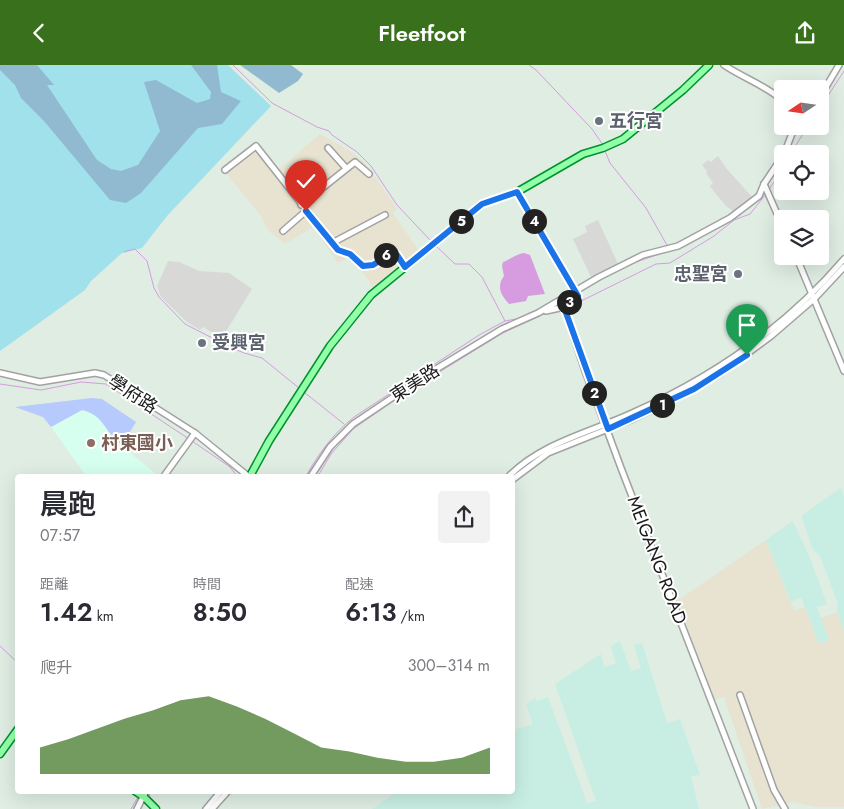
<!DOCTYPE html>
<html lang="zh-TW">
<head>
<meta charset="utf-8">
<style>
	body { margin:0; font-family:Jost,"Noto Sans TC",sans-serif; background:#f2f2f3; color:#2b2b33; height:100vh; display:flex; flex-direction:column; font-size:19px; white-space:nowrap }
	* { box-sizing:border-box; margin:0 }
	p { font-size:16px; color:#7c7c81 }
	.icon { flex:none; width:28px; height:28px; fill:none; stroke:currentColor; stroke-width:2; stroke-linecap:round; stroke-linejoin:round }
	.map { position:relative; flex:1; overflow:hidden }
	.side { position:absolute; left:15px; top:409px; width:500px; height:320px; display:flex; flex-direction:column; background:#fff; border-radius:5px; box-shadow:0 5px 20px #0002 }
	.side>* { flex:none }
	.needle { width:32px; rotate:257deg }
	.buttons { position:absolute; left:774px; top:15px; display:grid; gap:10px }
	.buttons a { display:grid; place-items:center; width:55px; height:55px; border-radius:5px; background:#fff; box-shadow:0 5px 20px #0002; font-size:25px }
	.pin { position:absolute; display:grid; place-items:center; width:42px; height:42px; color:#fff; margin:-51px -21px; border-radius:50% 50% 50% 0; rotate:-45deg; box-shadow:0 0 5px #0007 }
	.pin .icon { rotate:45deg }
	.km { position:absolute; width:25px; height:25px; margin:-12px; border-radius:50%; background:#222; color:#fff; font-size:14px; line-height:25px; text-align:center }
	.round { display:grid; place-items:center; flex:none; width:52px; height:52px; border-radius:5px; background:#f2f2f3 }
	.overview { display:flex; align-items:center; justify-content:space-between; height:85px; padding:0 25px }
	h1 { font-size:28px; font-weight:600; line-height:38px }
	.stats { display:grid; grid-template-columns:repeat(3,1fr); gap:8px; height:85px; padding:5px 25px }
	.stats div { display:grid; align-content:center }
	.stats b { font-size:25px; font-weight:600 }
	.stats small { font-size:14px; font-weight:400 }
	.stats p { font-size:14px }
	.chart { height:140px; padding:10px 25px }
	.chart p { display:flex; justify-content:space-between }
	.chart svg { width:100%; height:90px; margin-top:5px; fill:#38701c; opacity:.7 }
	header { display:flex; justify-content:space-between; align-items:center; height:65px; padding:0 25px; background:#38701c; color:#fff; font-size:22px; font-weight:600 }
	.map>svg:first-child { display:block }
</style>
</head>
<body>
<header><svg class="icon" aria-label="back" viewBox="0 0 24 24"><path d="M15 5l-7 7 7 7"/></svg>Fleetfoot<svg class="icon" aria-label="share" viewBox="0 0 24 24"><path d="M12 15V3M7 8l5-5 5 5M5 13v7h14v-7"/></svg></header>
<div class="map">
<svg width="844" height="744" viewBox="0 0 844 744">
	<rect width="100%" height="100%" fill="#dfede3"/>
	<!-- residential -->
	<g fill="#d8d9d7">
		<polygon points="718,91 726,103 753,133 733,146 726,141 712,124 710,121 713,118 706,108 707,106 702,100 708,95 711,97"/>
		<polygon points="598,155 619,201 592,214 573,174 587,167 585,161"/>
		<polygon points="168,196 179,197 199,206 229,208 252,224 222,273 203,262 200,265 187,257 161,232 157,221"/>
	</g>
	<!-- industrial -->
	<g fill="#e7e3d0">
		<polygon points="320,69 350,86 364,97 392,136 397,144 393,148 419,186 373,223 365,210 347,193 338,198 313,162 285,179 271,168 266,162 261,151 221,102 256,76 279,104"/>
		<polygon points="766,475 794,546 805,542 819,579 829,575 821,553 837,547 844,567 844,742 816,742 793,737 762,744 724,632 715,635 677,536"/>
	</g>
	<!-- education -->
	<polygon fill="#d6fff0" points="82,345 97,351 116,376 156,409 155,411 86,411 51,362"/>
	<!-- farmland -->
	<g fill="#c8eee3">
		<polygon points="841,423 844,431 844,567 837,547 838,539 820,491 813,485 801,451"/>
		<polygon points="793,456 810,493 827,539 817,542 829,575 819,579 801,532 791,537 766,475"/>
		<polygon points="620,576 631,606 641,603 634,580 642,578 667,658 680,654 700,710 691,711 699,744 372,744 398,726 512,726 513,665 533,659 526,639 536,633 537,636 548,632 587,738 596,736 555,619 601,589 604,602 616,598 611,581"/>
	</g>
	<!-- grass -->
	<polygon fill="#a0e1ec" points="0,0 228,0 271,41 167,151 142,183 122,188 91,216 85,225 0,286"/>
	<!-- forest -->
	<g fill="#91bad0">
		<polygon points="0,0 37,0 54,20 47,20 97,95 111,104 121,106 138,100 160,66 144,17 156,15 197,38 210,34 211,27 191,0 217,0 221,27 241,36 222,59 198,63 141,128 126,138 110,135 44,56 21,33 15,20 0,5"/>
		<polygon points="240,0 291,0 303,9 298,16 279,28"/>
	</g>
	<!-- park -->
	<path fill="#b7cafd" d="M92,333L102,334L136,357L122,380C105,369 105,350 82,345L51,362L43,352L15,342Z"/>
	<!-- water -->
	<path fill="#d69cdf" d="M524,188L530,190L545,229L528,231L526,236L509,239C501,230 496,222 504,211L502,201L503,197C511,194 514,190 524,188Z"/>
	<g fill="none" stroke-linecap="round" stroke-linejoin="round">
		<!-- stream -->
		<g stroke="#d69cdf" stroke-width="1">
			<polyline points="233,0 272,38 317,62 329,66 332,70 357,87 371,101 397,140 431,176"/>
			<polyline points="529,0 536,5 592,64 603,80"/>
			<polyline points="730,0 747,10"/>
			<polyline points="820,26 826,16"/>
			<polyline points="820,43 844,6"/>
			<polyline points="605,86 610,98 646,143 668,182"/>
			<polyline points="793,89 796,80 808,61"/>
			<polyline points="769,124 782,106"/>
			<polyline points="436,181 455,199 469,199 482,212 505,256"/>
			<polyline points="124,187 135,184 147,196 154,223 159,232 185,259 230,282 244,288 262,293 299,323"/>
			<polyline points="636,197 665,187"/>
			<polyline points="555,241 575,229"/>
			<polyline points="569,242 656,199 670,198 714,171 734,155 750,149 766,129"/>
			<polyline points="0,319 41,325 81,317 106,319 189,374"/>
			<polyline points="304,327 344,359"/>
			<polyline points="192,376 230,402 237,411"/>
			<path d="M306,411C319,388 333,369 354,352L479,270L505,256L521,253"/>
			<polyline points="318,411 331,389 353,364 405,328 503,268 546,248"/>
			<polyline points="0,581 18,598"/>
			<polyline points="149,731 151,726"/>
			<polyline points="131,744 138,732"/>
		</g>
		<!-- minor casing -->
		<g stroke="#a2a2a2" stroke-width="8">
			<g id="minor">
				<path d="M724,0C743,13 765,20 782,35"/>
				<polyline points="820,32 839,0"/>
				<polyline points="328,83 346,103"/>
				<polyline points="784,89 795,61"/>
				<polyline points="225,105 256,81 338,185 350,189 363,201 370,201 392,187 397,190 405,201"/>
				<polyline points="764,119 782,160"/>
				<polyline points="517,127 578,231 564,242"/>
				<polyline points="301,140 355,97 369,109"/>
				<polyline points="283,166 306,146"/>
				<polyline points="332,178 385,150"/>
				<polyline points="796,191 844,306"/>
				<polyline points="564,242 584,303 621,403 753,744"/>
				<polyline points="546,246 564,242"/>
				<polyline points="0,308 40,317 95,308 104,310 195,368 248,411"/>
				<polyline points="164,411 195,368"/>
				<polyline points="311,411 330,382 353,359 423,312 502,264 538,248 599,212 643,190 678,181 730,153 759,131 764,119 782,92"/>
				<path d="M509,411C542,378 588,368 630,349C712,313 785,263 844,194"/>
				<polyline points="512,415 548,388 633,354 694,324 721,308 771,271 815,233 844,202"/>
				<polyline points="740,630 774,725 785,744"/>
				<polyline points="137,744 146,726"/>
				<polyline points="206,744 221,726"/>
				<polyline points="212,744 228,726"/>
			</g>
		</g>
		<!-- major casing -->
		<g stroke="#00912d" stroke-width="9">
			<g id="major">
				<polyline points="250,411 269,376 330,281 371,230 482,139 517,127 583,89 603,83 623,74 683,25 709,0"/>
				<polyline points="0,689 18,664"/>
				<polyline points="135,726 144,732 156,744"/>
			</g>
		</g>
		<!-- minor -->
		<use href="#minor" stroke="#fff" stroke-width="5"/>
		<!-- major -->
		<use href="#major" stroke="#92ffa9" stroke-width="6"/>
	</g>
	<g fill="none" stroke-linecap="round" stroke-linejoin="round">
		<!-- route casing -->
		<g stroke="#fff" stroke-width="10">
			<polyline id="route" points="306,146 338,185 350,189 363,201 373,200 392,188 397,190 405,202 482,139 517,127 578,231 564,242 565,245 608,364 694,324 747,290"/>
		</g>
		<!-- route -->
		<use href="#route" stroke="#1a73e8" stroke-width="6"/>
	</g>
	<!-- markers -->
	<g fill="#6b7280" stroke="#fff" stroke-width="2">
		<circle cx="599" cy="56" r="5"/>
		<circle cx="738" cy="209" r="5"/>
		<circle cx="202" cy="278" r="5"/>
	</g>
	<circle fill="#8d6e63" stroke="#fff" stroke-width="2" cx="91" cy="378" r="5"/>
	<g text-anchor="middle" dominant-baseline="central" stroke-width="4" stroke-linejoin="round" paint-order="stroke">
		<!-- worship labels -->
		<g font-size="18" font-weight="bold" fill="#5b616d" stroke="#fff" text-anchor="start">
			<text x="609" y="56">五行宮</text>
			<text x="728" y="209" text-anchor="end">忠聖宮</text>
			<text x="212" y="278">受興宮</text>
		</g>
		<!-- street labels -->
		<g font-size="18" fill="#1b1b1b" stroke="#fff">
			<text transform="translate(415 318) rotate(-33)">東美路</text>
			<text transform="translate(133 329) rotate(33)">學府路</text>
			<text transform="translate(657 495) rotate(69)">MEIGANG ROAD</text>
		</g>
		<!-- education labels -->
		<g font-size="18" font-weight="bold" fill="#785e54" stroke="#fff" text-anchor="start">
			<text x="101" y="378">村東國小</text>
		</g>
	</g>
</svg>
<div class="buttons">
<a><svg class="needle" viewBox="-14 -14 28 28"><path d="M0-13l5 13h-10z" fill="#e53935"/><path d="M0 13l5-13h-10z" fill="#7c7c81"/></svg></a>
<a><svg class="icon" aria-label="locate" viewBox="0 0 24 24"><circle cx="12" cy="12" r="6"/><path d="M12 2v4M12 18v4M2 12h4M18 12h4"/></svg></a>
<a><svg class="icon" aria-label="layers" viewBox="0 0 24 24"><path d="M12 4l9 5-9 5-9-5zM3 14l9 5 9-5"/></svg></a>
</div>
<div class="pin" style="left:747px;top:290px;background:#1e9e55"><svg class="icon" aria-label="arrive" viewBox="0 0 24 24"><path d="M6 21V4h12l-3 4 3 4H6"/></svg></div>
<div class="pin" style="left:306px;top:146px;background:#d93025"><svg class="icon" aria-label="check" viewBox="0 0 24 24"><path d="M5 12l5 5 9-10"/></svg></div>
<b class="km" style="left:662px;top:340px">1</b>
<b class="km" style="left:594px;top:328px">2</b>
<b class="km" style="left:569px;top:237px">3</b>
<b class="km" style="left:534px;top:156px">4</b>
<b class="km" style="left:461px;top:156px">5</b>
<b class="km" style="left:386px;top:190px">6</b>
<section class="side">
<div class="overview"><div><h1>晨跑</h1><p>07:57</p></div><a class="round"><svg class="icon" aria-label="share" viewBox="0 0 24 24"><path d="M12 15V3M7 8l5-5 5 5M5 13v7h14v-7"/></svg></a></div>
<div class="stats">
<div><p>距離</p><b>1.42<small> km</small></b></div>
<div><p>時間</p><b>8:50</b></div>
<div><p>配速</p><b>6:13<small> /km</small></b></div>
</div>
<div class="chart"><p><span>爬升</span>300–314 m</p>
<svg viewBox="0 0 160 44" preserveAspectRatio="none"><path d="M0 44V31L10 27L20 22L30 17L40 13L50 8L60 6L70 11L80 17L90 24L100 31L110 33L120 36L130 38L140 38L150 36L160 31V44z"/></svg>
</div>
</section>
</div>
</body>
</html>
